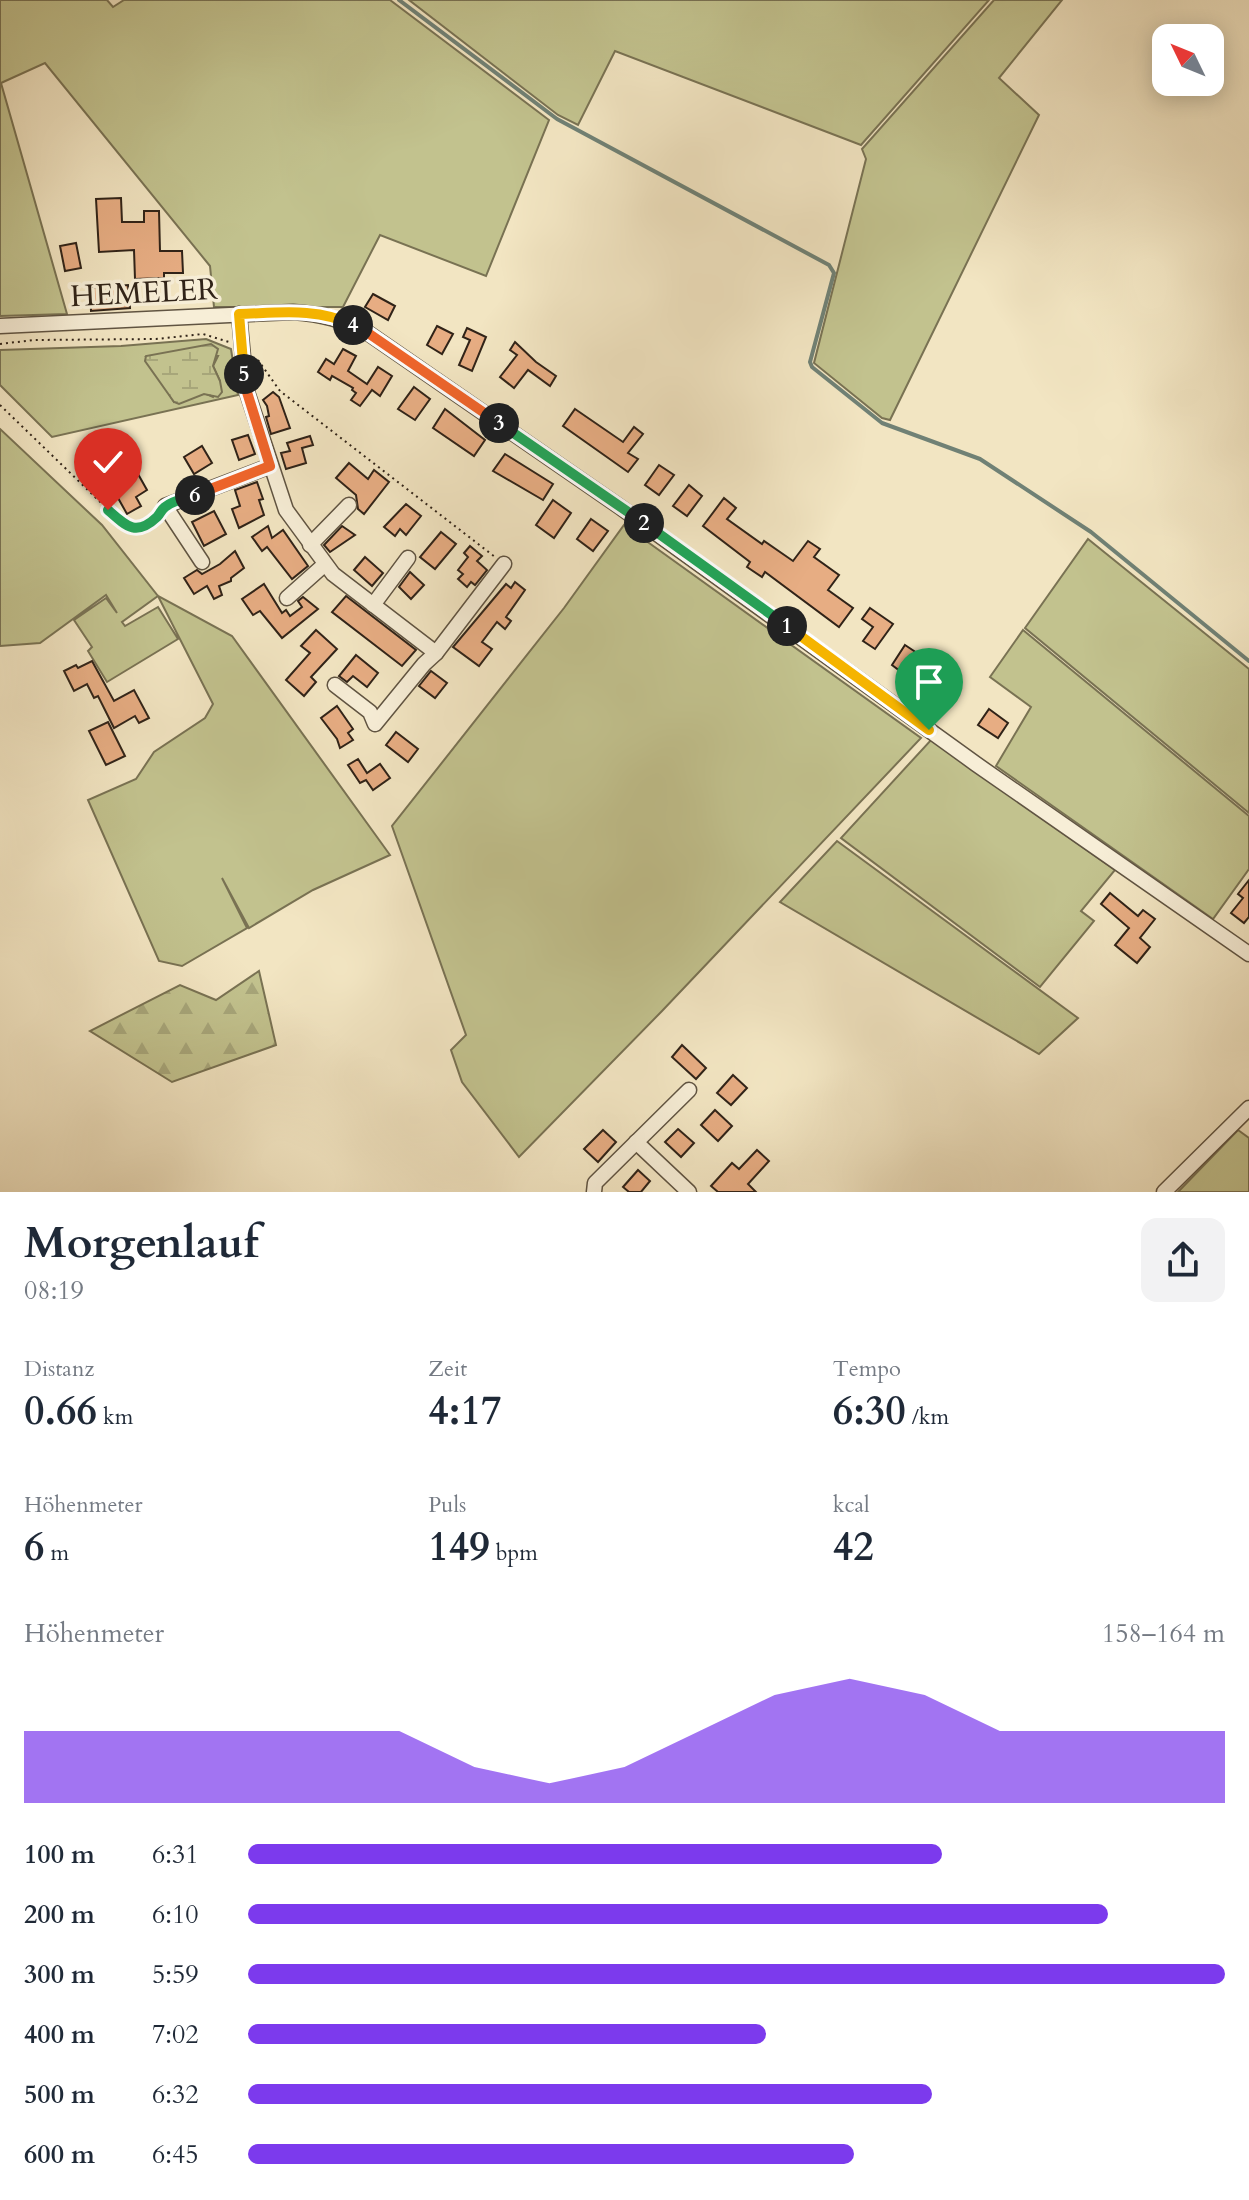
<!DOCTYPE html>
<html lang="de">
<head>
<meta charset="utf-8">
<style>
	body { margin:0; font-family:Cardo,serif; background:#f2f2f3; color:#1f2937; height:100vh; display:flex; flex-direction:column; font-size:30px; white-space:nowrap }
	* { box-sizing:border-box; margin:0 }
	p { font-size:26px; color:#747a83 }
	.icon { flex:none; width:44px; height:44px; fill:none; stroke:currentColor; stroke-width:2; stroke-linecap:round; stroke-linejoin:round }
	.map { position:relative; height:1192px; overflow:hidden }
	.panel { display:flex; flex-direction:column; background:#fff; flex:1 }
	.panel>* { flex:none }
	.needle { width:52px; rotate:313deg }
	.buttons { position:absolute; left:1152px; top:24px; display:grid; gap:16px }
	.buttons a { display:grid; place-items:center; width:72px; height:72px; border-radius:16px; background:#fff; box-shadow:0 4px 20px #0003; font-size:40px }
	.pin { position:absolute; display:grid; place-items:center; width:68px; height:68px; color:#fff; margin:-82px -34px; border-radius:50% 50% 50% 0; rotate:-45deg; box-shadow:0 0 8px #0007 }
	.pin .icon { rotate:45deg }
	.km { position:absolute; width:40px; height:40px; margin:-20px; border-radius:50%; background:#222; color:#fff; font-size:22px; line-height:40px; text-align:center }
	.round { display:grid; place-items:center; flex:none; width:84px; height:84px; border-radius:16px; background:#f2f2f3 }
	.summary { display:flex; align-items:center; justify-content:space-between; height:136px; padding:0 24px }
	h1 { font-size:44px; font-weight:700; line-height:60px }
	.stats { display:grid; grid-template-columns:repeat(3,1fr); gap:12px; height:136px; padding:8px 24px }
	.stats div { display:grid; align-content:center }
	.stats b { font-size:40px; font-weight:700 }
	.stats small { font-size:22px; font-weight:400 }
	.stats p { font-size:22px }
	.chart { height:224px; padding:16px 24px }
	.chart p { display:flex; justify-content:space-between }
	.chart svg { width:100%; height:144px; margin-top:8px; fill:#7c3aed; opacity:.7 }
	ul { padding:0 24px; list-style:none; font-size:26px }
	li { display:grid; grid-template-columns:128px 96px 1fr; align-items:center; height:60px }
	li i { height:20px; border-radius:10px; background:#7c3aed }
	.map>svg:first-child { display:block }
</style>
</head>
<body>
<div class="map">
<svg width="1249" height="1192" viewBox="0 0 1249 1192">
	<defs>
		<pattern id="forest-firs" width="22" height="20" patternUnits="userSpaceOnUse" patternTransform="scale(2)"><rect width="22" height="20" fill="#c2c28e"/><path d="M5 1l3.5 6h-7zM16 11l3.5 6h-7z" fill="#a7a67a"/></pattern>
		<pattern id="wetland-marsh" width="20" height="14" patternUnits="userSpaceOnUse" patternTransform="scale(2)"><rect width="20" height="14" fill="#c2c28e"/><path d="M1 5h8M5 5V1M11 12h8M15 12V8" fill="none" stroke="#a7a67a"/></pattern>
	</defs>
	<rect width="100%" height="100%" fill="#f2e5c2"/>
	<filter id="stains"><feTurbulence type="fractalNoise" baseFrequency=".0025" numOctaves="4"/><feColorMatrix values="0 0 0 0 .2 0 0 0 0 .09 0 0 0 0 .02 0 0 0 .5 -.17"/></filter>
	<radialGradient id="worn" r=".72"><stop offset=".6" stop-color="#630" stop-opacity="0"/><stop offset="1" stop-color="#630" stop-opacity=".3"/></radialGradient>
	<!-- grass -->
	<g fill="#c2c28e" stroke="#797253" stroke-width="2" fill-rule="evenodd">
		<polygon points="0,0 107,0 113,7 124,0 390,0 549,120 486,276 380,235 343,307 214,307 210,266 45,63 1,83 67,314 0,316"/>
		<polygon points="409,0 989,0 861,145 615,51 578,125 558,115"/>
		<polygon points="994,0 1062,0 999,78 1039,115 890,420 882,418 814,363 866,159 862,149"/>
		<path d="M206,339L231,349L238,395L52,437L0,385V350L121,346ZM218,356L213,366L220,381L213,397L204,393L174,402L146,357Z"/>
		<polygon points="0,429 102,525 158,596 232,636 390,855 313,890 249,928 222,878 247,928 182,966 159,961 88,800 136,779 154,752 205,718 213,704 158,596 122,622 125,626 158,607 178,639 107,682 88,651 92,647 74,620 106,598 117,613 106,595 40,643 0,646"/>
		<polygon points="624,525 921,738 662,1011 519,1157 462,1082 451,1050 466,1035 392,826 564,608"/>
		<polygon points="1088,539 1249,669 1249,813 1025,628"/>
		<polygon points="1023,630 1249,816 1249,869 1213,919 996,766 1031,707 990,677"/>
		<polygon points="931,740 1115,870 1081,911 1094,921 1040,987 841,838"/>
		<polygon points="837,841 1078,1018 1039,1054 780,902"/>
		<polygon points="1238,1130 1249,1138 1249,1192 1178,1192"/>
	</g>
	<!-- forest -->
	<polygon fill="url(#forest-firs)" stroke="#797253" stroke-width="2" points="259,971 276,1045 172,1082 90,1031 180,985 216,1000"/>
	<!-- wetland -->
	<polygon fill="url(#wetland-marsh)" stroke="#797253" stroke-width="2" points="211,344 218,349 213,366 220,381 222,392 218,397 204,394 179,404 174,402 145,361 146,356"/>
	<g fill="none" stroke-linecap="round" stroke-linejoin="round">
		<!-- stream -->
		<polyline stroke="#708175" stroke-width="4" points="399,0 557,119 829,265 834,273 810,362 812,367 882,423 980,459 1091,532 1249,661"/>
	</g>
	<!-- building -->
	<g fill="#e7ad83" stroke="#302318" stroke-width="2">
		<polygon points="121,198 122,222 144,222 144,211 159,211 160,251 182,251 183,273 164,273 164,278 135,279 134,250 99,252 96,199"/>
		<polygon points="76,243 81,268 65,271 60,246"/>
		<polygon points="128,285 130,308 91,311 90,288"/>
		<polygon points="373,294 395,306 388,320 365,307"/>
		<polygon points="437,326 453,334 442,354 427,345"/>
		<polygon points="467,328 486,337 472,371 459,365 470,340 463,337"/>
		<polygon points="515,342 536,362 556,376 550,386 528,370 514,388 500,377 517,355 510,350"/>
		<polygon points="343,349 356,356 348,371 367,384 378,367 392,376 380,396 372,390 360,406 351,400 356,393 352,390 353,388 332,376 330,380 318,372 326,359 334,364"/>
		<polygon points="414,387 430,399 415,420 398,409"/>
		<polygon points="273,392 279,397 290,428 271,434 266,417 269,416 267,406 263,400"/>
		<polygon points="445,409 485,440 474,456 433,428"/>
		<polygon points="575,409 623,442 634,427 643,434 628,453 638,459 628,472 563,426"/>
		<polygon points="248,435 255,454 239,460 232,440"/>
		<polygon points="310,436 313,445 302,448 306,463 286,469 281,453 290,451 287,443"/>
		<polygon points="202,446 212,463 194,474 184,457"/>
		<polygon points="505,454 553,484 543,500 493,471"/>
		<polygon points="349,463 368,479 374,470 389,482 364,514 358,509 356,495 336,478"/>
		<polygon points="659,465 674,475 659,495 645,485"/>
		<polygon points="138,474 147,490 136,497 141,506 127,514 113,489"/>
		<polygon points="257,482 263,499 259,500 264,515 239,528 232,509 240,506 235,490"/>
		<polygon points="689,485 702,496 687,516 673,506"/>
		<polygon points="724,498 736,508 727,519 762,544 764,541 793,561 808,541 820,549 814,557 839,575 828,590 853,608 839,627 765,572 762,577 747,567 750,562 703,526"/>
		<polygon points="553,500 571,513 554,538 536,525"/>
		<polygon points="406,504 421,516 406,535 400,529 395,536 384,527"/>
		<polygon points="214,511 226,534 204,546 192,522"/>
		<polygon points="591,519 608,531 593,551 577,539"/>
		<polygon points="268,526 272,538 283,530 308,566 292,579 267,547 262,551 252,537"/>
		<polygon points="342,526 355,535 330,552 324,545"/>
		<polygon points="441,532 456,544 435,569 420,557"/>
		<polygon points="470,546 482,556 477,561 487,570 475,585 471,582 467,587 458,579 463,574 458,570 468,557 464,553"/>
		<polygon points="235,551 244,568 231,578 231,581 219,586 222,595 214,599 207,586 194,594 184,578 197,570 202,574 220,564"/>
		<polygon points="365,557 383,573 372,586 354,570"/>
		<polygon points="410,572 424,585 411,599 399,587"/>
		<polygon points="515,582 525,590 506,617 511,621 505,629 497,622 482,642 492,649 479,666 453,647 506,584 511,588"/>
		<polygon points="264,584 282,613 286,610 290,616 302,607 298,601 303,597 318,609 282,638 260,611 253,615 242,599"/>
		<polygon points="346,596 416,650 402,666 332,612"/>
		<polygon points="870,608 893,624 875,649 863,641 873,627 862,619"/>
		<polygon points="316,630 337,649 311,677 316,682 304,696 286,680 310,653 301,646"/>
		<polygon points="905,645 923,657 913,671 904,665 900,671 892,665"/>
		<polygon points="356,655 378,673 367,687 353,676 347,682 339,676"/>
		<polygon points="92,661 114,701 134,690 149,718 139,723 135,716 114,728 98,696 94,698 87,684 74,691 64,671 76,665 78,668"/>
		<polygon points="431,671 447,683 435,698 419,686"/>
		<polygon points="944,677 959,688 940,712 926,701"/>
		<polygon points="337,706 353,729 348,733 353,740 340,748 337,739 321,718"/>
		<polygon points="989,709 1008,723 998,738 978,725"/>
		<polygon points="108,722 125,756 106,765 89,731"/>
		<polygon points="396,732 418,749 408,762 386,745"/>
		<polygon points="358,759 367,773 380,764 390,778 373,790 366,780 360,783 348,765"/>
		<polygon points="1249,880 1249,917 1244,923 1231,913 1243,898 1238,894"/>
		<polygon points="1110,893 1138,916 1143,910 1155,919 1140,938 1150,947 1137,963 1115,945 1129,928 1101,904"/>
		<polygon points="682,1045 706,1068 696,1079 672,1057"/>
		<polygon points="733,1075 747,1088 731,1105 717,1093"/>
		<polygon points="715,1110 732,1126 718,1141 701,1125"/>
		<polygon points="678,1129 694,1143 681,1157 665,1142"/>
		<polygon points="603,1130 616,1142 598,1162 584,1149"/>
		<polygon points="757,1150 769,1161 748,1184 756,1192 718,1192 711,1186 732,1163 739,1169"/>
		<polygon points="638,1170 650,1181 641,1192 629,1192 623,1187"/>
	</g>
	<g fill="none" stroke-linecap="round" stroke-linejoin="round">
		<!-- minor casing -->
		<g stroke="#605442" stroke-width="17">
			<g id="minor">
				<polyline points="239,314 246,389 286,510 333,574 436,653"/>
				<path d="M0,326L293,312C322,314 343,320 368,333L620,507L976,764L1249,954"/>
				<polyline points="310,545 349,505"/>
				<polyline points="202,562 165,506 270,466"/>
				<polyline points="287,598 324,565"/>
				<polyline points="373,605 408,558"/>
				<polyline points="335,685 370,712 375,724 424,664 436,653 504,564"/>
				<polyline points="636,1142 689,1192"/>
				<polyline points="594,1192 595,1183 689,1090"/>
				<polyline points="1164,1192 1249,1108"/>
			</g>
		</g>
		<!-- path -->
		<g stroke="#302318" stroke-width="2" stroke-dasharray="2 4" stroke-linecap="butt">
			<polyline points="0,344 34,340 156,339 203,334 229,342"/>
			<polyline points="258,360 280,391 495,557"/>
			<path d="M0,405L123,524C138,531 145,526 157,516"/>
		</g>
		<!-- minor -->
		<use href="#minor" stroke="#f7eed7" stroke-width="14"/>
	</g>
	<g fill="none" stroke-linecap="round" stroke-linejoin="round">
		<!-- split-1 casing -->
		<g stroke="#fff" stroke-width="16">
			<polyline id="split-1" points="787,626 929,730"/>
		</g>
		<!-- split-2 casing -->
		<g stroke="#fff" stroke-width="16">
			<polyline id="split-2" points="644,523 787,626"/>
		</g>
		<!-- split-3 casing -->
		<g stroke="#fff" stroke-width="16">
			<polyline id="split-3" points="499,423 644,523"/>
		</g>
		<!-- split-4 casing -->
		<g stroke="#fff" stroke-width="16">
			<polyline id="split-4" points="353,325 368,333 499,423"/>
		</g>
		<!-- split-5 casing -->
		<g stroke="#fff" stroke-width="16">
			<path id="split-5" d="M244,374L239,314C277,313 317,307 353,325"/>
		</g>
		<!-- split-6 casing -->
		<g stroke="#fff" stroke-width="16">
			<polyline id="split-6" points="195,495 270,466 246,389 244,374"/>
		</g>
		<!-- split-7 casing -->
		<g stroke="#fff" stroke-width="16">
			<path id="split-7" d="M108,510C126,526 136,537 157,517C160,514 161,510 165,507C172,501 186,498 195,495"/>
		</g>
		<!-- split-1 -->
		<use href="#split-1" stroke="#f5b400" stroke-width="10"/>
		<!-- split-2 -->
		<use href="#split-2" stroke="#22a559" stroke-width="10"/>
		<!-- split-3 -->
		<use href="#split-3" stroke="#22a559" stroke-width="10"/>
		<!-- split-4 -->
		<use href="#split-4" stroke="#f0652b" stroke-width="10"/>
		<!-- split-5 -->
		<use href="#split-5" stroke="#f5b400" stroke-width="10"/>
		<!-- split-6 -->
		<use href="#split-6" stroke="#f0652b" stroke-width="10"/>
		<!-- split-7 -->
		<use href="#split-7" stroke="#22a559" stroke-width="10"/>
	</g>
	<g text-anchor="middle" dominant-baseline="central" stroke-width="7" stroke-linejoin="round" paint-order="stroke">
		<!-- street labels -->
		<g font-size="30" fill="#302318" stroke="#f7eed7">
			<text transform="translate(144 293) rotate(-3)">HEMELER</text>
		</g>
	</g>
	<rect width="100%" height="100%" filter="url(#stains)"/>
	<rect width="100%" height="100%" fill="url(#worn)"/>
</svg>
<div class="buttons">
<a><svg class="needle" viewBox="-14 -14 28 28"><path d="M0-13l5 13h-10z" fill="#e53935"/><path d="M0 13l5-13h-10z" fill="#747a83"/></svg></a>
</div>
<div class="pin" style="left:929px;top:730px;background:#1e9e55"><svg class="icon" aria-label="arrive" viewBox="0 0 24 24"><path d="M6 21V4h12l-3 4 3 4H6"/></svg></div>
<div class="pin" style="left:108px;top:510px;background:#d93025"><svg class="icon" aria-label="check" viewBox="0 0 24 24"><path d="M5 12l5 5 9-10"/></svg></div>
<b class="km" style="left:787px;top:626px">1</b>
<b class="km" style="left:644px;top:523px">2</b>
<b class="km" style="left:499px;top:423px">3</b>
<b class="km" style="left:353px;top:325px">4</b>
<b class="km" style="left:244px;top:374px">5</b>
<b class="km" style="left:195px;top:495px">6</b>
</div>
<section class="panel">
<div class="summary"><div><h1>Morgenlauf</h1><p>08:19</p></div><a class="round"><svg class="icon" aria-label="share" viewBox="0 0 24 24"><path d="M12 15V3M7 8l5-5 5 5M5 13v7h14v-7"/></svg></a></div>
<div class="stats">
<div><p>Distanz</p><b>0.66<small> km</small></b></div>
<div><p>Zeit</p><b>4:17</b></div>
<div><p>Tempo</p><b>6:30<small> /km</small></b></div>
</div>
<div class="stats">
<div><p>Höhenmeter</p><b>6<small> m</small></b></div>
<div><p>Puls</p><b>149<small> bpm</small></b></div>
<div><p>kcal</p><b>42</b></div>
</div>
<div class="chart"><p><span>Höhenmeter</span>158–164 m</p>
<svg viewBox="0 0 160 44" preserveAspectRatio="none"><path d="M0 44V22L10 22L20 22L30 22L40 22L50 22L60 33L70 38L80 33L90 22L100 11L110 6L120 11L130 22L140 22L150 22L160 22V44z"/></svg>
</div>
<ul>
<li><b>100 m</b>6:31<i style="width:71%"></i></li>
<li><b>200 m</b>6:10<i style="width:88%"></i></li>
<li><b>300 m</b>5:59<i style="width:100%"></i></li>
<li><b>400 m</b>7:02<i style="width:53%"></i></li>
<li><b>500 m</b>6:32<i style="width:70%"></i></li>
<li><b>600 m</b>6:45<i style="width:62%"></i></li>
</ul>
</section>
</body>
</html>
